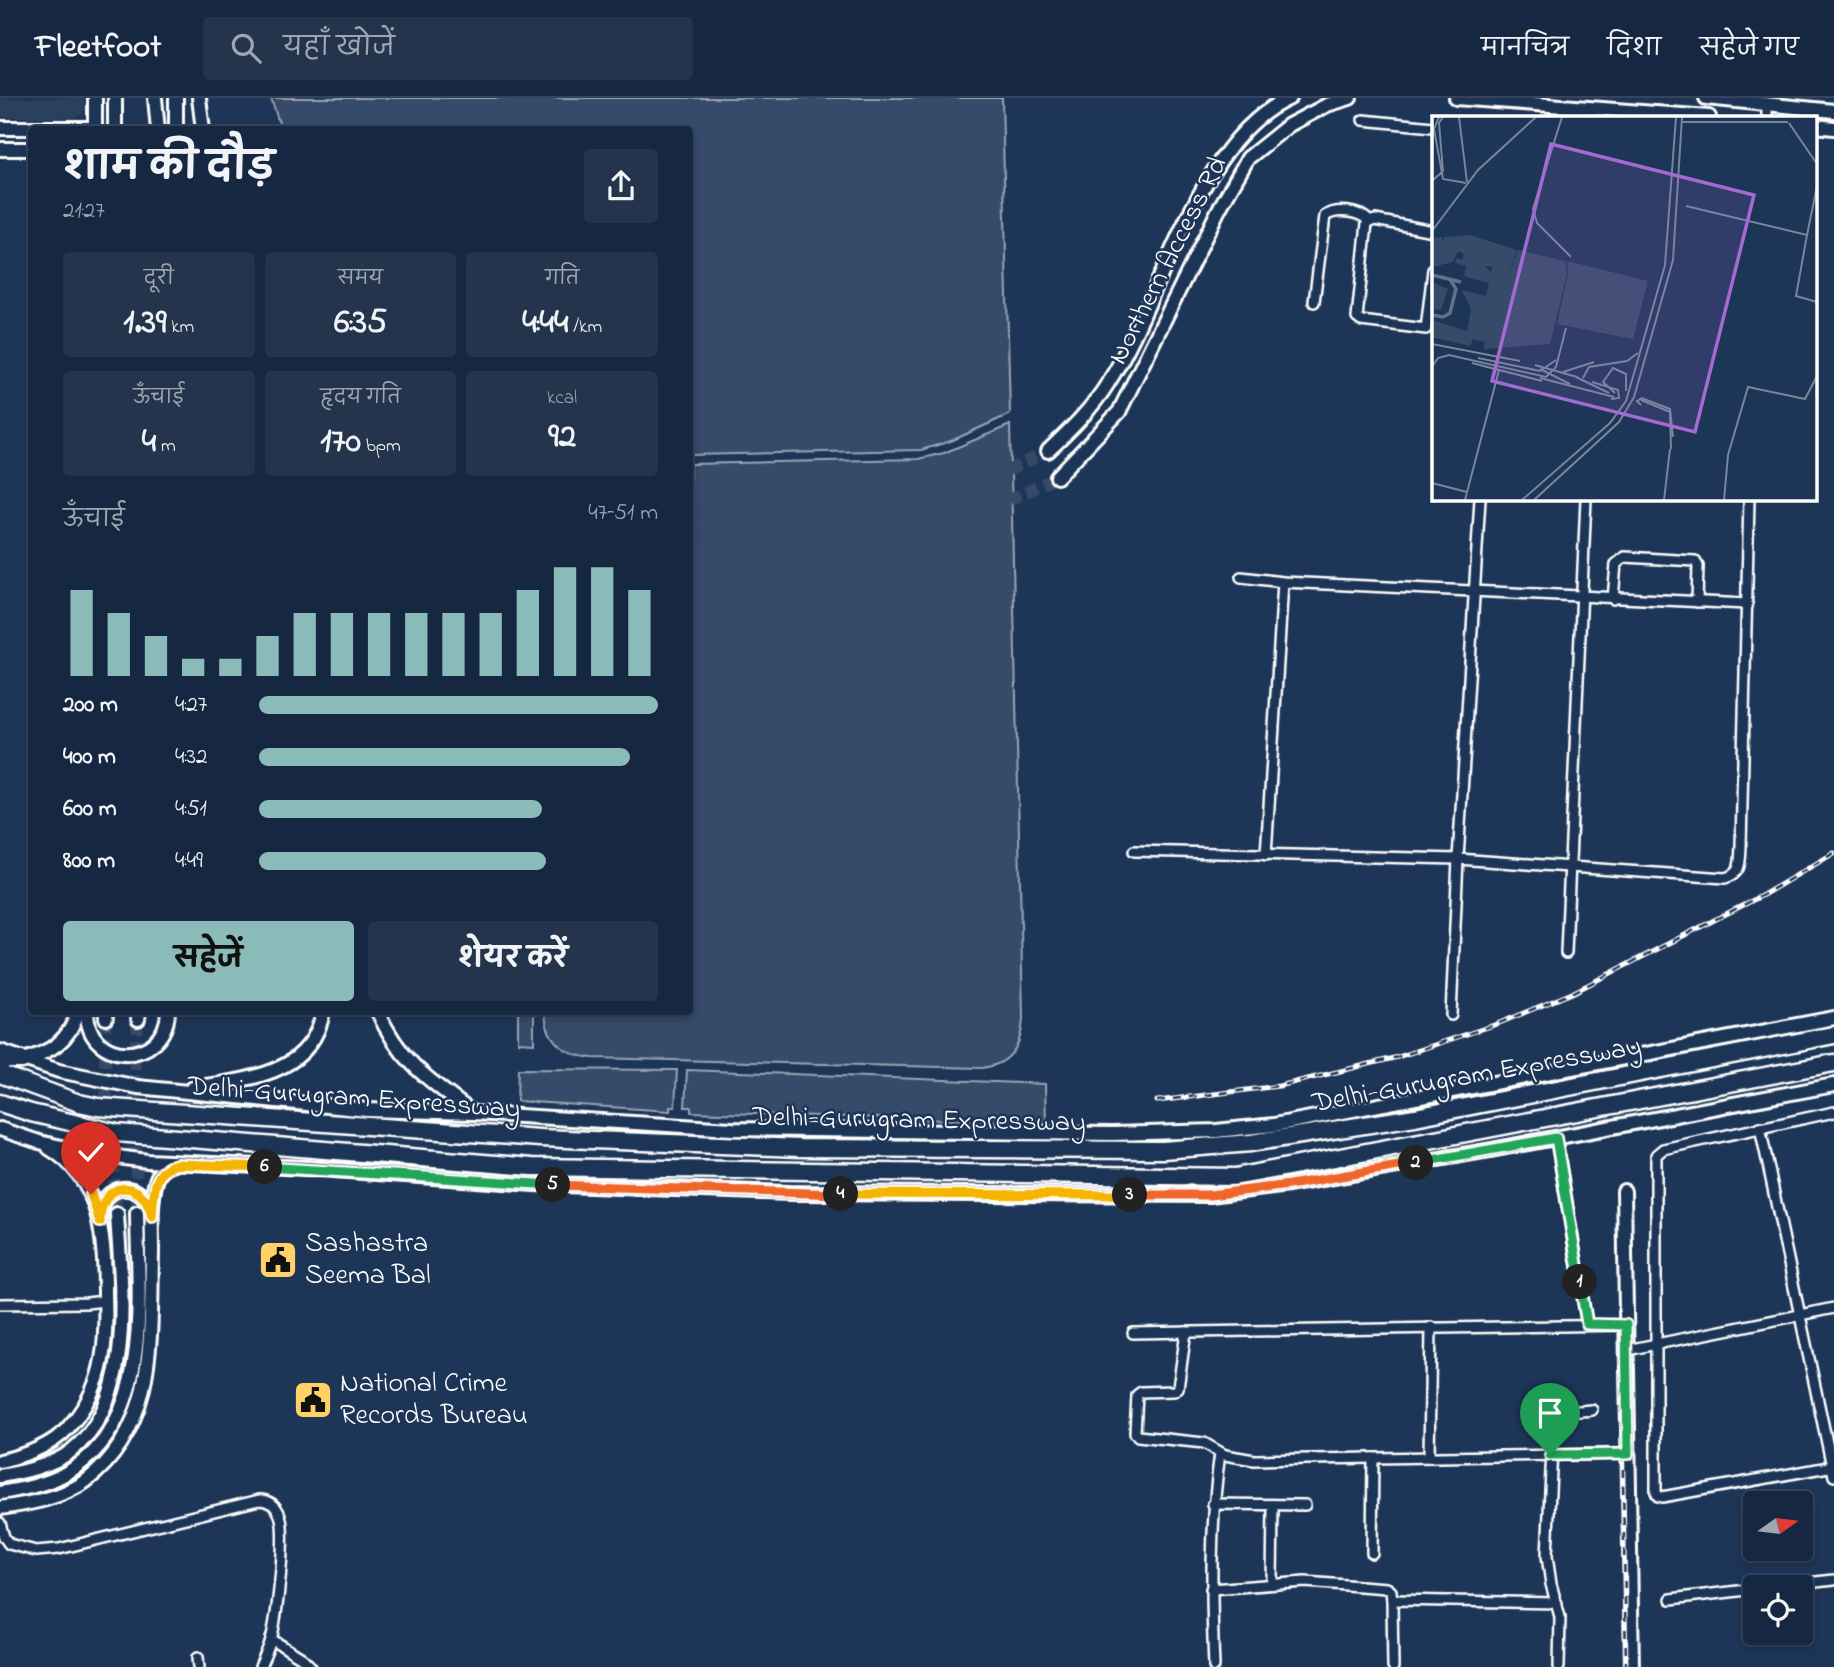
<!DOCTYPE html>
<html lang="hi">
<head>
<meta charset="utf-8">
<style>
	body { margin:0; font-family:"Indie Flower","Playpen Sans Deva",sans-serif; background:#23344c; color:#f1f3f6; height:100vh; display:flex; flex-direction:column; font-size:26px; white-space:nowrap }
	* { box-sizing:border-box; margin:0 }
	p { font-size:23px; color:#9ea6b1 }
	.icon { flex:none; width:38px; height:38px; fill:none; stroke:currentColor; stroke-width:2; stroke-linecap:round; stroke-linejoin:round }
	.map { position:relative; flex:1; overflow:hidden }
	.sheet { position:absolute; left:28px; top:28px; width:665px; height:889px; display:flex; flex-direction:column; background:#162841; border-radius:7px; box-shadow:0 4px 10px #0003,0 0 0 2px #35445a }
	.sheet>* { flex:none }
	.needle { width:46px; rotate:76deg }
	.fabs { position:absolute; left:1743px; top:1393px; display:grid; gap:14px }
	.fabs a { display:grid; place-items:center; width:70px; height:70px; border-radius:7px; background:#162841; box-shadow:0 4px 10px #0003,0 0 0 2px #35445a; font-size:35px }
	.pin { position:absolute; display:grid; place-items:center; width:60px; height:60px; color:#fff; margin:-72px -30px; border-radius:50% 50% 50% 0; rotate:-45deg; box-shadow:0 0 7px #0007 }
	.pin .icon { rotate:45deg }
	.km { position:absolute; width:35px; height:35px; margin:-18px; border-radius:50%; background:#222; color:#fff; font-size:19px; line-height:35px; text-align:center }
	.round { display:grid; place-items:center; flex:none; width:74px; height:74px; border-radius:7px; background:#23344c }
	.overview { display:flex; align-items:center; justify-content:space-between; height:119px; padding:0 35px }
	h1 { font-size:38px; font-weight:700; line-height:52px }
	.figures { display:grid; grid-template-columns:repeat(3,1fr); gap:10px; height:119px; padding:7px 35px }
	.figures div { display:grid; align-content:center; border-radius:7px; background:#23344c; text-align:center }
	.figures b { font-size:35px; font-weight:700 }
	.figures small { font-size:19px; font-weight:400 }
	.figures p { font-size:19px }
	.chart { height:196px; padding:14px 35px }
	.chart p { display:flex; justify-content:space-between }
	.chart svg { width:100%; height:126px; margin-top:7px; stroke:#8bbbb9; stroke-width:6 }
	.primary-button { display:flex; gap:14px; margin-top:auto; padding:14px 35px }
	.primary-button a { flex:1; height:80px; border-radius:7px; background:#8bbbb9; color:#111; font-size:28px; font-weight:700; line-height:80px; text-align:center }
	.primary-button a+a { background:#23344c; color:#f1f3f6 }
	ul { padding:0 35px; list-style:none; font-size:23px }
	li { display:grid; grid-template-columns:112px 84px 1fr; align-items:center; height:52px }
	li i { height:18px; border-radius:9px; background:#8bbbb9 }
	header { display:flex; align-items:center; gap:42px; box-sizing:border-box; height:98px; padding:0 35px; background:#162841; border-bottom:2px solid #35445a }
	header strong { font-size:33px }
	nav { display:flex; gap:38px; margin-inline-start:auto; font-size:24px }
	.search { width:490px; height:63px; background:#23344c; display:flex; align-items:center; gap:18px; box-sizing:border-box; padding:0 24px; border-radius:7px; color:#9ea6b1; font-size:26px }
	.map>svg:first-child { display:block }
</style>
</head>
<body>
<header>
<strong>Fleetfoot</strong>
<div class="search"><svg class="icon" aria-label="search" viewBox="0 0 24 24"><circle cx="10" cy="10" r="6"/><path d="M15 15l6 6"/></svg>यहाँ खोजें</div>
<nav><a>मानचित्र</a><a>दिशा</a><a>सहेजे गए</a></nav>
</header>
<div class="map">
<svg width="1834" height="1569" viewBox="0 0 1834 1569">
	<rect width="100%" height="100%" fill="#1d3557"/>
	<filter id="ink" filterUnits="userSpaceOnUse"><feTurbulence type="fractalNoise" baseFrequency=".0143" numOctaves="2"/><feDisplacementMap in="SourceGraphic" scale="14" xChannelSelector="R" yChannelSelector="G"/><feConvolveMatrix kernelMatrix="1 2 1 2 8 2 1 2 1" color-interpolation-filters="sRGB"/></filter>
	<g filter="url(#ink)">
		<!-- built -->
		<polygon fill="#2a4161" points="0,0 84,0 84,12 83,16 75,20 0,19"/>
		<!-- green -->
		<g fill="#364b69" stroke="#9aa5b4" stroke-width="2">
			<polygon points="271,0 1002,0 1010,316 951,343 921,352 690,357 690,32 281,31"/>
			<path d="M1010,327L1023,919C1022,946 1011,967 982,970L592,960C564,957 546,942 545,914H690V366L918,361L944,355Z"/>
			<polygon points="518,914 534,914 534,945 518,944"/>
			<polygon points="518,971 677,972 675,1009 670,1009 670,1013 517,1003"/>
			<polygon points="687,972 1045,986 1046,1025 691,1014 691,1009 685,1009"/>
		</g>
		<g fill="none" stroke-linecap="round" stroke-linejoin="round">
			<!-- secondary-tunnel -->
			<g stroke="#344968" stroke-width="12" stroke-dasharray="12 6" stroke-linecap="butt">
				<polyline points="690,416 900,404 952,394 995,379 1048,353"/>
				<polyline points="690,438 900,431 955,421 997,408 1057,379"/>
				<polyline points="106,920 105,979 117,1116"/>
				<polyline points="137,1115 134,980 138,921"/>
			</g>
			<!-- street casing -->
			<g stroke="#fff" stroke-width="14">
				<g id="street">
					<polyline points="1767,19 1767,5"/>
					<polyline points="1363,22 1433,29"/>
					<polyline points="1433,133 1375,122 1367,125 1357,220 1361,223 1426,231 1433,172"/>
					<path d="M1314,204L1325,118C1337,110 1359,113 1369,123"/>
					<polyline points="1241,479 1283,484 1747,506"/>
					<polyline points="1613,501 1616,466 1625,459 1695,463 1698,468 1697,504"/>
					<path d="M1134,753L1458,761L1725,780C1742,776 1740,763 1741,748L1749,401"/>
					<polyline points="1266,757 1283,484"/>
					<polyline points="1566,855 1586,401"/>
					<polyline points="1451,917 1458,761 1480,401"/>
					<polyline points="1834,1014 1663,1051 1656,1057 1656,1394 1658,1398 1662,1399 1834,1368"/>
					<polyline points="1760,1029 1834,1378"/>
					<polyline points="1556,1040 1587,1226"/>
					<polyline points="0,1206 86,1205 105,1203"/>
					<polyline points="1186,1234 1178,1290 1174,1293 1141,1294 1137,1297 1135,1335 1138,1338 1204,1345 1225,1357 1254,1362 1628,1356"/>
					<polyline points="1133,1235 1626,1227"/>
					<polyline points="1627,1252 1834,1210"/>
					<polyline points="1429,1359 1431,1229"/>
					<polyline points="1213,1406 1305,1407"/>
					<path d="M0,1425L4,1439L9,1446L36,1453L59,1451L259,1402C269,1402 276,1407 280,1417C287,1435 277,1516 272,1538C270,1548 264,1559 260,1569"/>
					<polyline points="1372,1455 1373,1360"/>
					<polyline points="1272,1485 1273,1407"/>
					<polyline points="1770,1489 1834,1482"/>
					<polyline points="1211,1491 1305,1484 1387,1490 1391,1493 1392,1502 1393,1569"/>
					<polyline points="1671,1501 1755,1491"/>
					<polyline points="1392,1502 1557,1505"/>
					<polyline points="271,1541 302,1560 311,1569"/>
					<polyline points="198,1559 199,1569"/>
					<path d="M1214,1569C1211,1497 1210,1426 1220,1355"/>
					<path d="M1559,1569L1560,1519L1551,1486L1547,1458L1553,1330C1556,1311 1576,1314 1592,1312"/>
				</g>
			</g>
			<!-- secondary casing -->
			<g stroke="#fff" stroke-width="18">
				<g id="secondary">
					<polyline points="95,0 95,32"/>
					<polyline points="155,0 158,32"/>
					<polyline points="199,0 203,32"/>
					<polyline points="1456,0 1709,19"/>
					<polyline points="1706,0 1834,13"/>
					<polyline points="1815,28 1834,30"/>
					<polyline points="0,30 95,30"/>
					<polyline points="115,32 115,0"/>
					<polyline points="176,32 176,0"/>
					<polyline points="0,51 32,51"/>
					<path d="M1048,353C1070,332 1092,311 1108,285C1162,202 1196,41 1290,0"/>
					<polyline points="1057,379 1119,314 1219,111 1248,60 1289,27 1327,7 1350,0"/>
					<path d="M87,914C87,969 165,969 168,914"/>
					<polyline points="106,914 106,920"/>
					<path d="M378,914C401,965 429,982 473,1015"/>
					<polyline points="138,921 139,914"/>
					<polyline points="0,953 59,973 138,989 367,1012 473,1015 732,1031 1112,1036 1216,1033 1274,1027 1834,920"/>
					<path d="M23,962C51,954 69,943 78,914"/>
					<path d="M193,990C246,981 311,978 323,914"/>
					<polyline points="0,1031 39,1044 93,1056 148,1063 306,1070 534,1086 789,1095 1210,1097 1289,1087 1491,1052 1834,987"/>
					<polyline points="1624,1093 1632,1569"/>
					<path d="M100,1120C100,1084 143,1080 151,1115"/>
					<path d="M0,1363C23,1358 50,1349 67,1331C80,1317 91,1299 97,1281C106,1254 106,1225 105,1197C105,1142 102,1081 49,1050"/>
					<path d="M0,1378C23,1374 51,1368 70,1354C137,1302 121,1189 117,1116"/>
					<path d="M0,1395C19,1392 39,1388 57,1380C155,1334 138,1205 137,1115"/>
					<path d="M0,1410C28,1406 63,1400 86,1383C115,1361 133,1330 142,1295C153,1248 151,1199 152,1152C152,1129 150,1105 156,1083C159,1073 166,1068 175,1066"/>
				</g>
			</g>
			<!-- highway casing -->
			<g stroke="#fff" stroke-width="21">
				<g id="highway">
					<polyline points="0,962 22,962"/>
					<polyline points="0,976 79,1005 98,1009 540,1040 800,1050 1163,1052 1251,1045 1415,1019 1834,937"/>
					<polyline points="0,1005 31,1015 117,1035 532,1069 1235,1079 1834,965"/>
				</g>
			</g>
			<!-- street -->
			<use href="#street" stroke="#1d3557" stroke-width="9"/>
			<!-- secondary -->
			<use href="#secondary" stroke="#1d3557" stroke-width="12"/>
			<!-- highway -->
			<use href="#highway" stroke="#1d3557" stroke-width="16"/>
			<!-- rail casing -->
			<g stroke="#fff" stroke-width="5">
				<g id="rail">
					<polyline points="1157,1003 1279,988 1398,959 1497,926 1572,895 1763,797 1834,755"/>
					<polyline points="1621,1259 1626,1569"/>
				</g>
			</g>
			<!-- rail -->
			<use href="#rail" stroke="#1d3557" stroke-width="2.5" stroke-dasharray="8" stroke-linecap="butt"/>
		</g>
	</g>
	<g fill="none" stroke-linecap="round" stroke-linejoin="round" filter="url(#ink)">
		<!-- split-1 casing -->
		<g stroke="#fff" stroke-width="14">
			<polyline id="split-1" points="1550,1357 1628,1356 1626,1227 1587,1226 1580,1184"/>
		</g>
		<!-- split-2 casing -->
		<g stroke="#fff" stroke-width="14">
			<polyline id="split-2" points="1416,1065 1556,1040 1580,1184"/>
		</g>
		<!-- split-3 casing -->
		<g stroke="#fff" stroke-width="14">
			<polyline id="split-3" points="1130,1097 1210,1097 1289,1087 1416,1065"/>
		</g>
		<!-- split-4 casing -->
		<g stroke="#fff" stroke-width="14">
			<polyline id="split-4" points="841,1096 1130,1097"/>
		</g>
		<!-- split-5 casing -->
		<g stroke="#fff" stroke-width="14">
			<polyline id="split-5" points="553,1087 841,1096"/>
		</g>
		<!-- split-6 casing -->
		<g stroke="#fff" stroke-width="14">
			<polyline id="split-6" points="265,1069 553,1087"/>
		</g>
		<!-- split-7 casing -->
		<g stroke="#fff" stroke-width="14">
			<path id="split-7" d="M91,1096L100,1124C99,1084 143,1076 152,1119C154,1097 152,1072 177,1066L265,1069"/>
		</g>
		<!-- split-1 -->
		<use href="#split-1" stroke="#22a559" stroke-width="9"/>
		<!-- split-2 -->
		<use href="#split-2" stroke="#22a559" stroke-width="9"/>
		<!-- split-3 -->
		<use href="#split-3" stroke="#f0652b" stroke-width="9"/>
		<!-- split-4 -->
		<use href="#split-4" stroke="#f5b400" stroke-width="9"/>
		<!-- split-5 -->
		<use href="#split-5" stroke="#f0652b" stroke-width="9"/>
		<!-- split-6 -->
		<use href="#split-6" stroke="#22a559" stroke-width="9"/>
		<!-- split-7 -->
		<use href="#split-7" stroke="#f5b400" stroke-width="9"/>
	</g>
	<!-- icons -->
	<defs>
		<g id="civic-square" transform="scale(2.0125)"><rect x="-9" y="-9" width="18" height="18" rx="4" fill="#ffd166" stroke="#1d3557"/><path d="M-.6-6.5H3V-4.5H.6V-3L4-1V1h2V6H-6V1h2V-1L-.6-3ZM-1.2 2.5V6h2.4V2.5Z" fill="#111"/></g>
	</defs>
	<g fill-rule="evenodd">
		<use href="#civic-square" x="278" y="1162"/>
		<use href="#civic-square" x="313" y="1302"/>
	</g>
	<g text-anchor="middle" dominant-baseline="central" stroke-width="5" stroke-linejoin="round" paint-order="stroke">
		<!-- street labels -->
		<g font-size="28" fill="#fff" stroke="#1d3557">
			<text transform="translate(1169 163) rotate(-63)">Northern Access Rd</text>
			<text transform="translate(1477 978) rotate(-10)">Delhi-Gurugram Expressway</text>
			<text transform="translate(354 1001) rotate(4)">Delhi-Gurugram Expressway</text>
			<text transform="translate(919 1023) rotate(1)">Delhi-Gurugram Expressway</text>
		</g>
		<!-- poi labels -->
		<g font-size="28" fill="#fff" stroke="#1d3557" text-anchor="start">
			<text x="305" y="1146">Sashastra<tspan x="305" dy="32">Seema Bal</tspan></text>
			<text x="340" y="1286">National Crime<tspan x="340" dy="32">Records Bureau</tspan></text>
		</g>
	</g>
	<!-- overview -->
	<g transform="translate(1432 18)">
		<rect width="385" height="385" fill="#1d3557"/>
		<path d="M38,119L85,134L76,163L86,134L133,145L135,158L118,228L52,233L53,226L41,223L38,230L0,221V204L35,215L39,193L30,174L54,180L60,151L53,150L59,156L56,167L32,160L34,150L23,147L24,142L30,144L32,138L26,135L21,146L0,151V122L10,121L12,127V121ZM135,145L216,165L201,223L125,208L136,158ZM0,166L16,173L9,194L0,193Z" fill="#364b69"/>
		<path fill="none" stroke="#617289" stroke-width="3.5" d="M0,159L29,166M0,199L11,201L18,197L24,173L18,163"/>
		<path fill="none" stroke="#77869a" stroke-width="2" d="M7,1L2,13L11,63L34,67M27,1L35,66M130,1L101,93L105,107L139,141M250,6H356M357,7L385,48M0,65L11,55L7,7L11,1M254,90L375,119L364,180L385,186M0,115L46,54L104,1M375,119L385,70M0,228L88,245M46,242L108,255L124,244M40,247L110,265M103,249L145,261M0,251L6,242L17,239L114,261L124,251L134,212M108,253L138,268M131,256L162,246M144,261L177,277M108,262L182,281M151,262L157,251L195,245L206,237M160,266L186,274L187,282L179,283M183,277L171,266L181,252L194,258V275M209,284L238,296L239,333M209,289L205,285L210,282L238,293L241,321M0,367L35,376M33,384L67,254M90,384L178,307L194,285L233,149L244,1M102,384L187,306L202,281L241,144L250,1M232,384L238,333M292,384L296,339L316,271L373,283L385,260"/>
		<path fill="#a36bd2" fill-opacity="0.15" stroke="#a36bd2" stroke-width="3.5" d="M119,28L322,79L263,316L60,265Z"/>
		<rect width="385" height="385" fill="none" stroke="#fff" stroke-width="3.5"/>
	</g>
</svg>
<div class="fabs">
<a><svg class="needle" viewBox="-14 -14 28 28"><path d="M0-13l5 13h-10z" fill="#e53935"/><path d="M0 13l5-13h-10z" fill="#9ea6b1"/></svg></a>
<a><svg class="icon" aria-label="locate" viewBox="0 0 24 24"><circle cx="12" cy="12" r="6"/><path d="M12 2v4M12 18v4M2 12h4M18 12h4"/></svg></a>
</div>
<div class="pin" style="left:1550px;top:1357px;background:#1e9e55"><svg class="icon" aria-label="arrive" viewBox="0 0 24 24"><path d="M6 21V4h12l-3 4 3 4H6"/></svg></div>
<div class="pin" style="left:91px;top:1096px;background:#d93025"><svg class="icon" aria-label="check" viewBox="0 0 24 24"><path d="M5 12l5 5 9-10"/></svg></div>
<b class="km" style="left:1580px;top:1184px">1</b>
<b class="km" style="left:1416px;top:1065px">2</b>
<b class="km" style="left:1130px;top:1097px">3</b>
<b class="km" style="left:841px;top:1096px">4</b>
<b class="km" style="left:553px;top:1087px">5</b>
<b class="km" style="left:265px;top:1069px">6</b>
<section class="sheet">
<div class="overview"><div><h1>शाम की दौड़</h1><p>21:27</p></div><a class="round"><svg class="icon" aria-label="share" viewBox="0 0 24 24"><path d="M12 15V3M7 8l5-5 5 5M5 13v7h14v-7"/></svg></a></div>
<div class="figures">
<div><p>दूरी</p><b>1.39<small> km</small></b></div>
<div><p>समय</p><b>6:35</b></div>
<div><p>गति</p><b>4:44<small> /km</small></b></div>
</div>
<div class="figures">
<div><p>ऊँचाई</p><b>4<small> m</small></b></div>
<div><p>हृदय गति</p><b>170<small> bpm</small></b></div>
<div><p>kcal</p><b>92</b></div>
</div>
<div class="chart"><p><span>ऊँचाई</span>47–51 m</p>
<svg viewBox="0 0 160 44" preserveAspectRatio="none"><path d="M5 44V14M15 44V22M25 44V30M35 44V38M45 44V38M55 44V30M65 44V22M75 44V22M85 44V22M95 44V22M105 44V22M115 44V22M125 44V14M135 44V6M145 44V6M155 44V14"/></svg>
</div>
<ul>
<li><b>200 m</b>4:27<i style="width:100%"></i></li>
<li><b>400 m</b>4:32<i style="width:93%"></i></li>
<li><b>600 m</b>4:51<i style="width:71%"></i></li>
<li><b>800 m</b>4:49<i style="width:72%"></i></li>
</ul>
<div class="primary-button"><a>सहेजें</a><a>शेयर करें</a></div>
</section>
</div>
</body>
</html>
